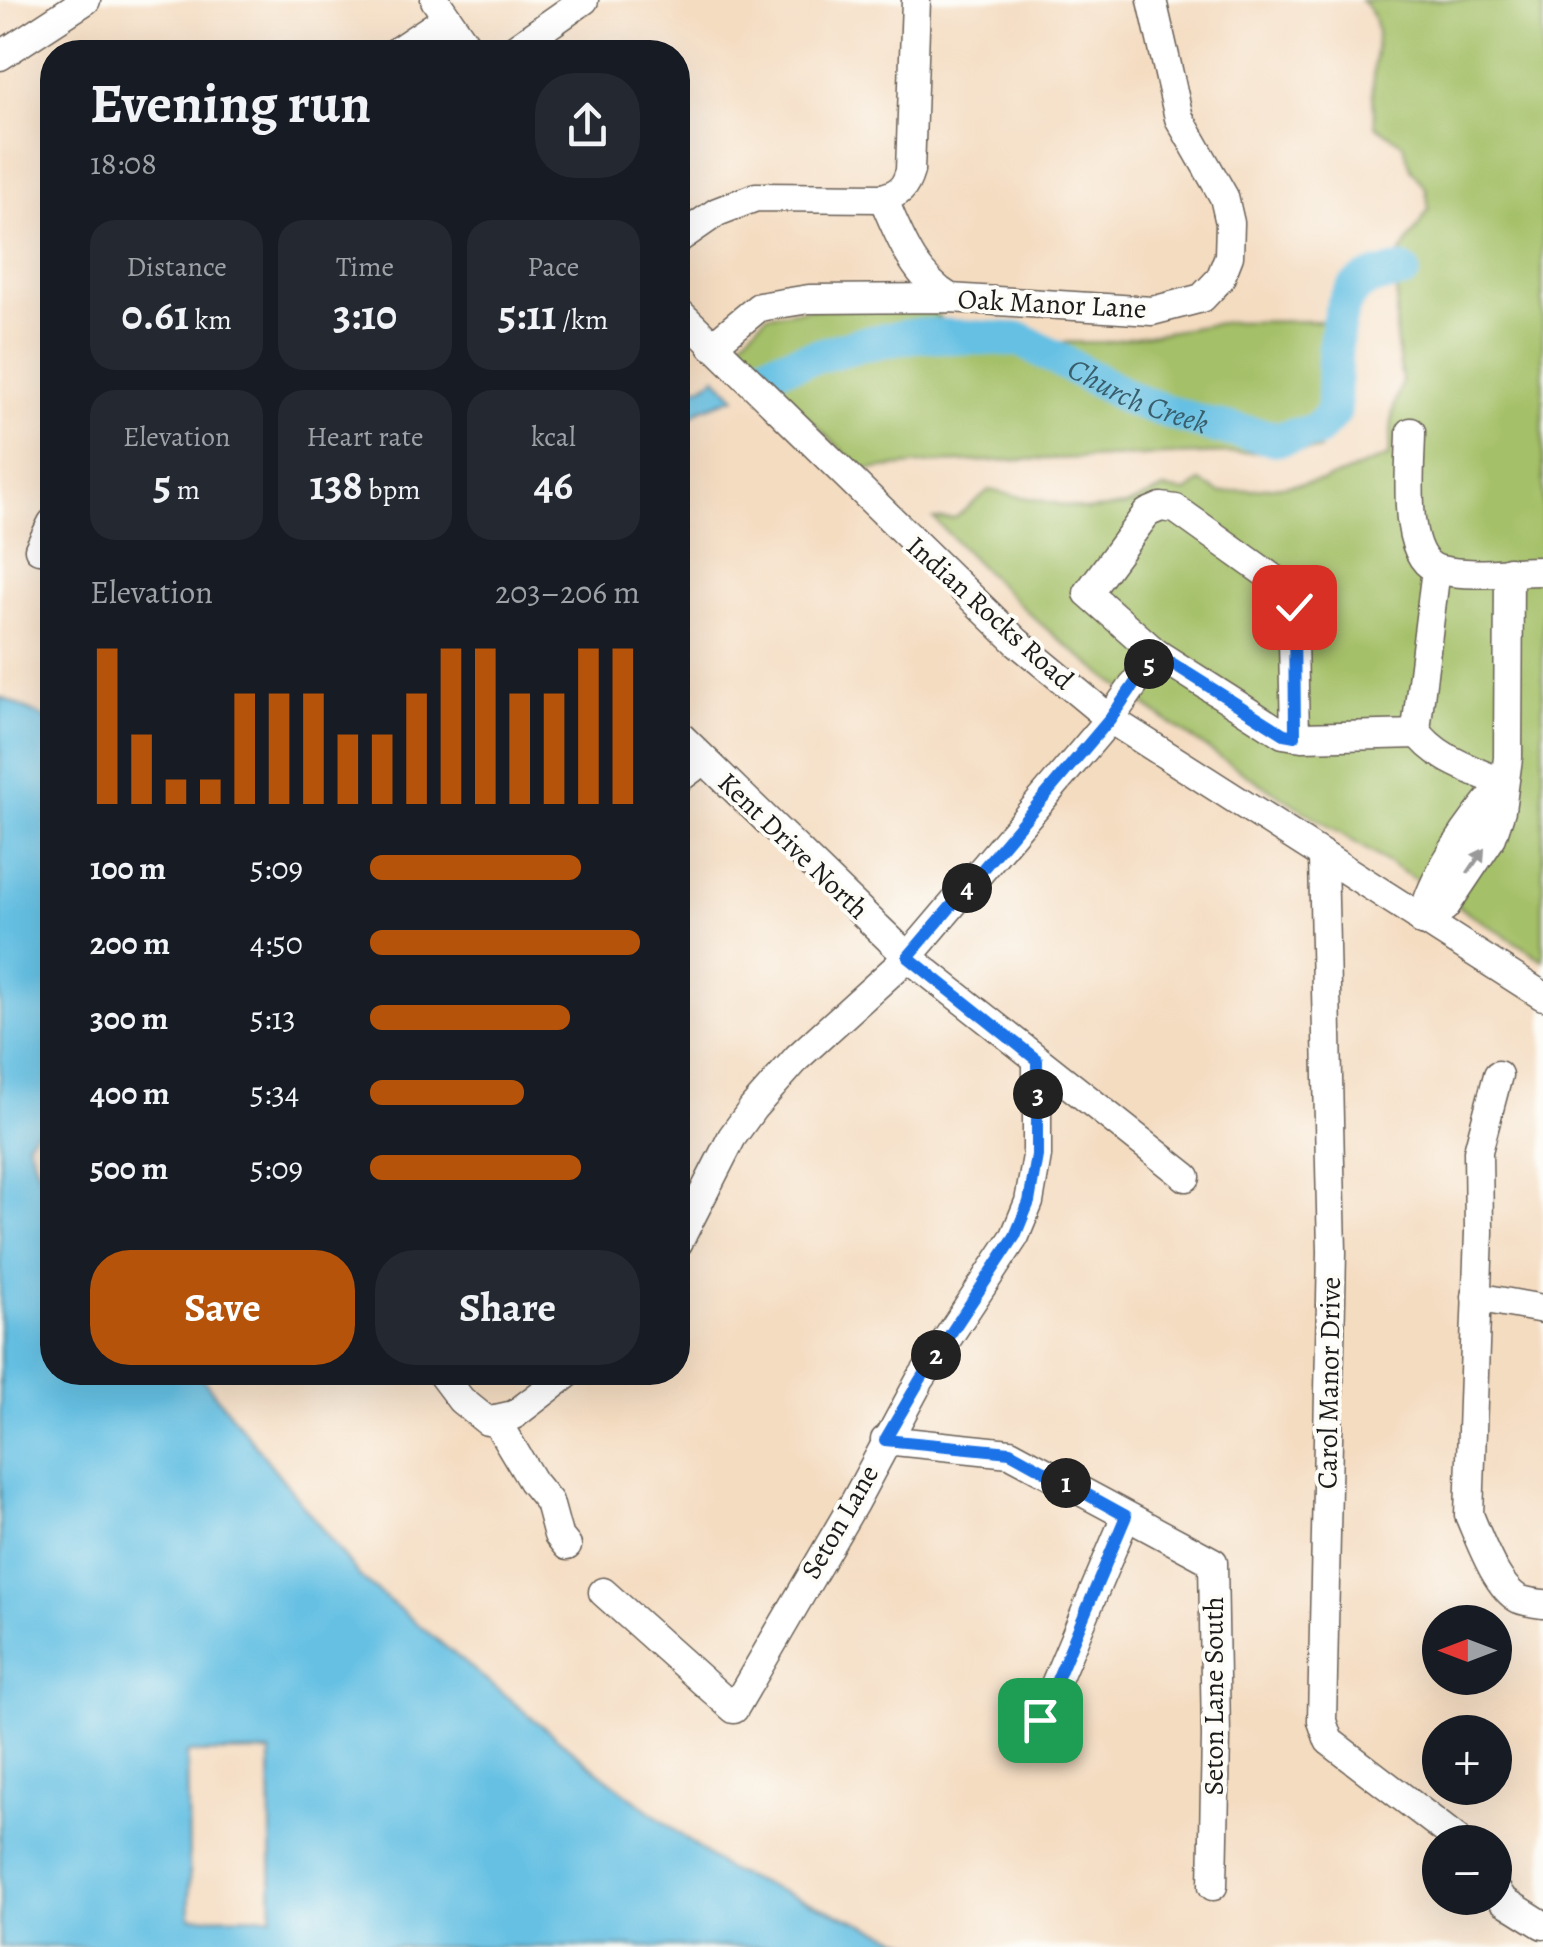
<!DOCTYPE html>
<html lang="en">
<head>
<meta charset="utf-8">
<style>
	body { margin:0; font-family:Alegreya,serif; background:#242831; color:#f1f3f6; height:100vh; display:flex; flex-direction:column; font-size:38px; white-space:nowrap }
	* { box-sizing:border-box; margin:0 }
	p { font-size:32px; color:#9ea1a6 }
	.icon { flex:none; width:55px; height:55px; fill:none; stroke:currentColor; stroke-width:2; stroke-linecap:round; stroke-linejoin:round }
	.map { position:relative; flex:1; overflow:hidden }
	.sheet { position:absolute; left:40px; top:40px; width:650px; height:1345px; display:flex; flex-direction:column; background:#171b24; border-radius:40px; box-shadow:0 10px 40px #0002 }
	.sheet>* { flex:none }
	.needle { width:65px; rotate:270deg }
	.buttons { position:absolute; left:1422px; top:1605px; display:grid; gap:20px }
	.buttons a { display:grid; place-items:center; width:90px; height:90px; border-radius:50%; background:#171b24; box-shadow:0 10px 40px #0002; font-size:50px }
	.pin { position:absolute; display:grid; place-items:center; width:85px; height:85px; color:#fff; margin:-42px; border-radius:20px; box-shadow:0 5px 15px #0006 }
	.km { position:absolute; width:50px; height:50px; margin:-25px; border-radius:50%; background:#222; color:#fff; font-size:28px; line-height:50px; text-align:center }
	.round { display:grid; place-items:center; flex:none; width:105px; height:105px; border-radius:40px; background:#242831 }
	.overview { display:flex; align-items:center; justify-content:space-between; height:170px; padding:0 50px }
	h1 { font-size:55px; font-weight:700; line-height:75px }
	.figures { display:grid; grid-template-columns:repeat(3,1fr); gap:15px; height:170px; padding:10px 50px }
	.figures div { display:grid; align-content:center; border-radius:25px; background:#242831; text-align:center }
	.figures b { font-size:42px; font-weight:700 }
	.figures small { font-size:28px; font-weight:400 }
	.figures p { font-size:28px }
	.chart { height:280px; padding:20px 50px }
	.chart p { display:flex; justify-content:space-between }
	.chart svg { width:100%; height:180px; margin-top:10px; stroke:#b45309; stroke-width:6 }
	.primary-button { display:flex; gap:20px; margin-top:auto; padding:20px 50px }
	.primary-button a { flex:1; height:115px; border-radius:40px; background:#b45309; color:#fff; font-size:40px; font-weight:700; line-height:115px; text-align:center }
	.primary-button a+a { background:#242831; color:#f1f3f6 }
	ul { padding:0 50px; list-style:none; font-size:32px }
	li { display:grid; grid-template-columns:160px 120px 1fr; align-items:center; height:75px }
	li i { height:25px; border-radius:12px; background:#b45309 }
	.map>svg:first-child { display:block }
</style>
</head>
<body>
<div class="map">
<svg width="1543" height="1947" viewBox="0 0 1543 1947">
	<rect width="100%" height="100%" fill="#fdfcf7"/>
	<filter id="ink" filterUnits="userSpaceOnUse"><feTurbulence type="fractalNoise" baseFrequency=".01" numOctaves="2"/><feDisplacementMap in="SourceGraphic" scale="20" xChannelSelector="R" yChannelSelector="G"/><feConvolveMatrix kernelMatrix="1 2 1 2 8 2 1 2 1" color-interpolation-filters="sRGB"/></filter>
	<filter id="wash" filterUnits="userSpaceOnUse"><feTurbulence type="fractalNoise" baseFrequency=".0048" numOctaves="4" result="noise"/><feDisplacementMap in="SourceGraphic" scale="40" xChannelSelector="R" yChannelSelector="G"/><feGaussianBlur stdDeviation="2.25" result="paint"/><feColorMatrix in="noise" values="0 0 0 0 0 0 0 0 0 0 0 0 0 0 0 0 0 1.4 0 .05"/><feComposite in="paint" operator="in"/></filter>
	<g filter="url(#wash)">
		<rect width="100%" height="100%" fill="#f4dcc1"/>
		<!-- green -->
		<g fill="#a4c067" stroke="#606e42" stroke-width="2.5">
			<path d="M1361,0H1543V960C1380,853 1205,761 1055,636C1012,600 973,559 934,519L955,518L989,490L1087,510L1126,506L1164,489L1187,492L1200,482L1221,493L1323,481L1389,456L1393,411L1402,381L1396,337L1397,259L1429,209L1426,188L1411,169L1403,144L1375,125C1374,108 1372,92 1373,76C1375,47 1386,22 1361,0Z"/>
			<polygon points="929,308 956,333 1029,343 1105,342 1227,322 1323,321 1320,450 933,463 863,470 785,397 738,344 767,315 810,309"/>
		</g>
		<!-- water -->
		<g fill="#65c0e3" stroke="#406e80" stroke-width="2.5" fill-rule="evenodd">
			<polygon points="716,377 735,397 702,409 678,426 678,391 703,386"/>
			<path d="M0,697L52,721V1112L27,1142L40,1177L52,1192V1372L198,1373L360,1577L605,1777L727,1870L922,1947H0ZM270,1752L272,1916L190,1917L187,1753Z"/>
		</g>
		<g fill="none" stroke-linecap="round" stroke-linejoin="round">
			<!-- river -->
			<path stroke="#65c0e3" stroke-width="35" id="s1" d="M766,370L862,344L919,335L1022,340L1133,400L1209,425L1278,439L1316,431L1334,412C1334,381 1331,317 1351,292C1363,277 1385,275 1403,272"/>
		</g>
	</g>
	<g filter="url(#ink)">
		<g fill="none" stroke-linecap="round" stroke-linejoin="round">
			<!-- minor casing -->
			<g stroke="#685f56" stroke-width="31">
				<g id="minor">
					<polyline points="435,0 471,52"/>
					<polyline points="396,52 447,18"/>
					<polyline points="510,52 584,0"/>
					<polyline points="0,56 86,0"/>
					<path d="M883,198C900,237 913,275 950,298"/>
					<path d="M678,239L717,212L756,197L883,198C900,193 905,188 910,171L916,0"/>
					<polyline points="678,311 1017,642 1110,719 1543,996"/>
					<polyline points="712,346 759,307 809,299 950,298 1152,311 1202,298 1220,279 1229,256 1230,223 1224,197 1179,118 1152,0"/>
					<path d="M1411,432C1411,466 1399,560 1440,570C1472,577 1511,571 1543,571"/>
					<polyline points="39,549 52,523"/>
					<path d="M1436,569L1416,730C1435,759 1474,770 1504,784"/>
					<polyline points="678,734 908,957 1186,1177"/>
					<polyline points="1295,736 1292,592 1176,509 1161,507 1147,513 1088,593 1156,653 1283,734 1302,737 1419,734"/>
					<polyline points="678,779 704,760"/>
					<polyline points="1323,858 1332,1252 1322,1721 1329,1741 1461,1842"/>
					<polyline points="1422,921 1445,907 1492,837 1501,810 1508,758 1509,571"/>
					<path d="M1422,921C1431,876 1471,820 1502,786"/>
					<path d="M1498,1075L1478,1151L1479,1232L1469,1515C1479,1538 1496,1587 1519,1599C1526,1602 1535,1603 1543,1604"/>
					<polyline points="678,1243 732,1137 753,1108 798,1057 908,957 1110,719 1156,653"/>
					<polyline points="1476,1297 1543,1309"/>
					<polyline points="440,1372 461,1400 487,1421 514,1415 570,1372"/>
					<polyline points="495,1419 532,1481 549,1502 558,1535 567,1546"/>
					<polyline points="885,1440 1010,1453 1213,1562 1216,1737 1213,1886"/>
					<polyline points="603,1592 734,1709 854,1503 920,1380 1015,1236 1029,1202 1037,1156 1037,1060"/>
					<polyline points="1040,1720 1126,1516"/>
					<polyline points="1495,1888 1503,1900 1543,1925"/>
				</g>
			</g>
			<!-- minor -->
			<use href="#minor" stroke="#fff" stroke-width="28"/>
		</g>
		<!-- one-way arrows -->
		<defs><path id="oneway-solid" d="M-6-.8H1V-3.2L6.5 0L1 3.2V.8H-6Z" transform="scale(2.5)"/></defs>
		<use fill="#999" href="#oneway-solid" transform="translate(1476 861) rotate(-56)"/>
	</g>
	<g fill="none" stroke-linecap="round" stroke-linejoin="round" filter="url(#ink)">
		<!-- route casing -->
		<g stroke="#fff" stroke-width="20">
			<polyline id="route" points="1040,1720 1126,1516 1010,1452 885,1440 920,1380 1015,1236 1029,1202 1037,1156 1037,1060 908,957 1110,719 1156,653 1284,734 1295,736 1294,607"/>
		</g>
		<!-- route -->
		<use href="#route" stroke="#1a73e8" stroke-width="12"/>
	</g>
	<g text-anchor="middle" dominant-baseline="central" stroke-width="8" stroke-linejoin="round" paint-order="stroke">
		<!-- street labels -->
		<g font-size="28" fill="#1c1c1c" stroke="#fdfcf7">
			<text transform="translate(1052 304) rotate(3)">Oak Manor Lane</text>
			<text transform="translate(990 613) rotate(42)">Indian Rocks Road</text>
			<text transform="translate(793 846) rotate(44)">Kent Drive North</text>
			<text transform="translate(1329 1383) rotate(-89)">Carol Manor Drive</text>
			<text transform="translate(840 1522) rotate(-60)">Seton Lane</text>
			<text transform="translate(1214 1696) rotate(-90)">Seton Lane South</text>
		</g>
		<!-- water labels -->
		<g font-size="30" font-style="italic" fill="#395e6c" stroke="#fdfcf7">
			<text stroke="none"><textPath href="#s1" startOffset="390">Church Creek</textPath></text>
		</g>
	</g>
</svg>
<div class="buttons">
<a><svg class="needle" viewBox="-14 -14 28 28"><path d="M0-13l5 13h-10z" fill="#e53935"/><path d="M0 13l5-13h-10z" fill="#9ea1a6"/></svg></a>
<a>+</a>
<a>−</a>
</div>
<div class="pin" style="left:1040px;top:1720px;background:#1e9e55"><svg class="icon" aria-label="arrive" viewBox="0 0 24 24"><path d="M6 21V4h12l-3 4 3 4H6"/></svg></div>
<div class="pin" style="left:1294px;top:607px;background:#d93025"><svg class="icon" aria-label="check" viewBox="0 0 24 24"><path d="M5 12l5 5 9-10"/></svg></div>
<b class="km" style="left:1066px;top:1483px">1</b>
<b class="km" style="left:936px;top:1355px">2</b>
<b class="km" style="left:1038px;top:1094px">3</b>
<b class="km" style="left:967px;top:888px">4</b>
<b class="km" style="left:1149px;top:664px">5</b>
<section class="sheet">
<div class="overview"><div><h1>Evening run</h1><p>18:08</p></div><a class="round"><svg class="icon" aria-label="share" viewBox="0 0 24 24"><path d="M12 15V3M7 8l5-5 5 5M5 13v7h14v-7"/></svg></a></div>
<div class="figures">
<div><p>Distance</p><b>0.61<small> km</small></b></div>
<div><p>Time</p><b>3:10</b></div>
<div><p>Pace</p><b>5:11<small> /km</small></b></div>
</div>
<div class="figures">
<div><p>Elevation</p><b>5<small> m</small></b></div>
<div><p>Heart rate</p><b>138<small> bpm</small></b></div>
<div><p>kcal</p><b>46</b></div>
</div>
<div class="chart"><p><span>Elevation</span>203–206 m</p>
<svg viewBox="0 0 160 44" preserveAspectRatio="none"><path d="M5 44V6M15 44V27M25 44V38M35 44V38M45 44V17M55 44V17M65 44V17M75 44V27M85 44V27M95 44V17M105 44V6M115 44V6M125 44V17M135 44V17M145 44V6M155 44V6"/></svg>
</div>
<ul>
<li><b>100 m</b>5:09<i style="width:78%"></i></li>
<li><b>200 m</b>4:50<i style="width:100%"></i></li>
<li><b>300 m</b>5:13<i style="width:74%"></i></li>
<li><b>400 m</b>5:34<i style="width:57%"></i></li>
<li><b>500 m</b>5:09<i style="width:78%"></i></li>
</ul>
<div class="primary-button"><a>Save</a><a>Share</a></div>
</section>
</div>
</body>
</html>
